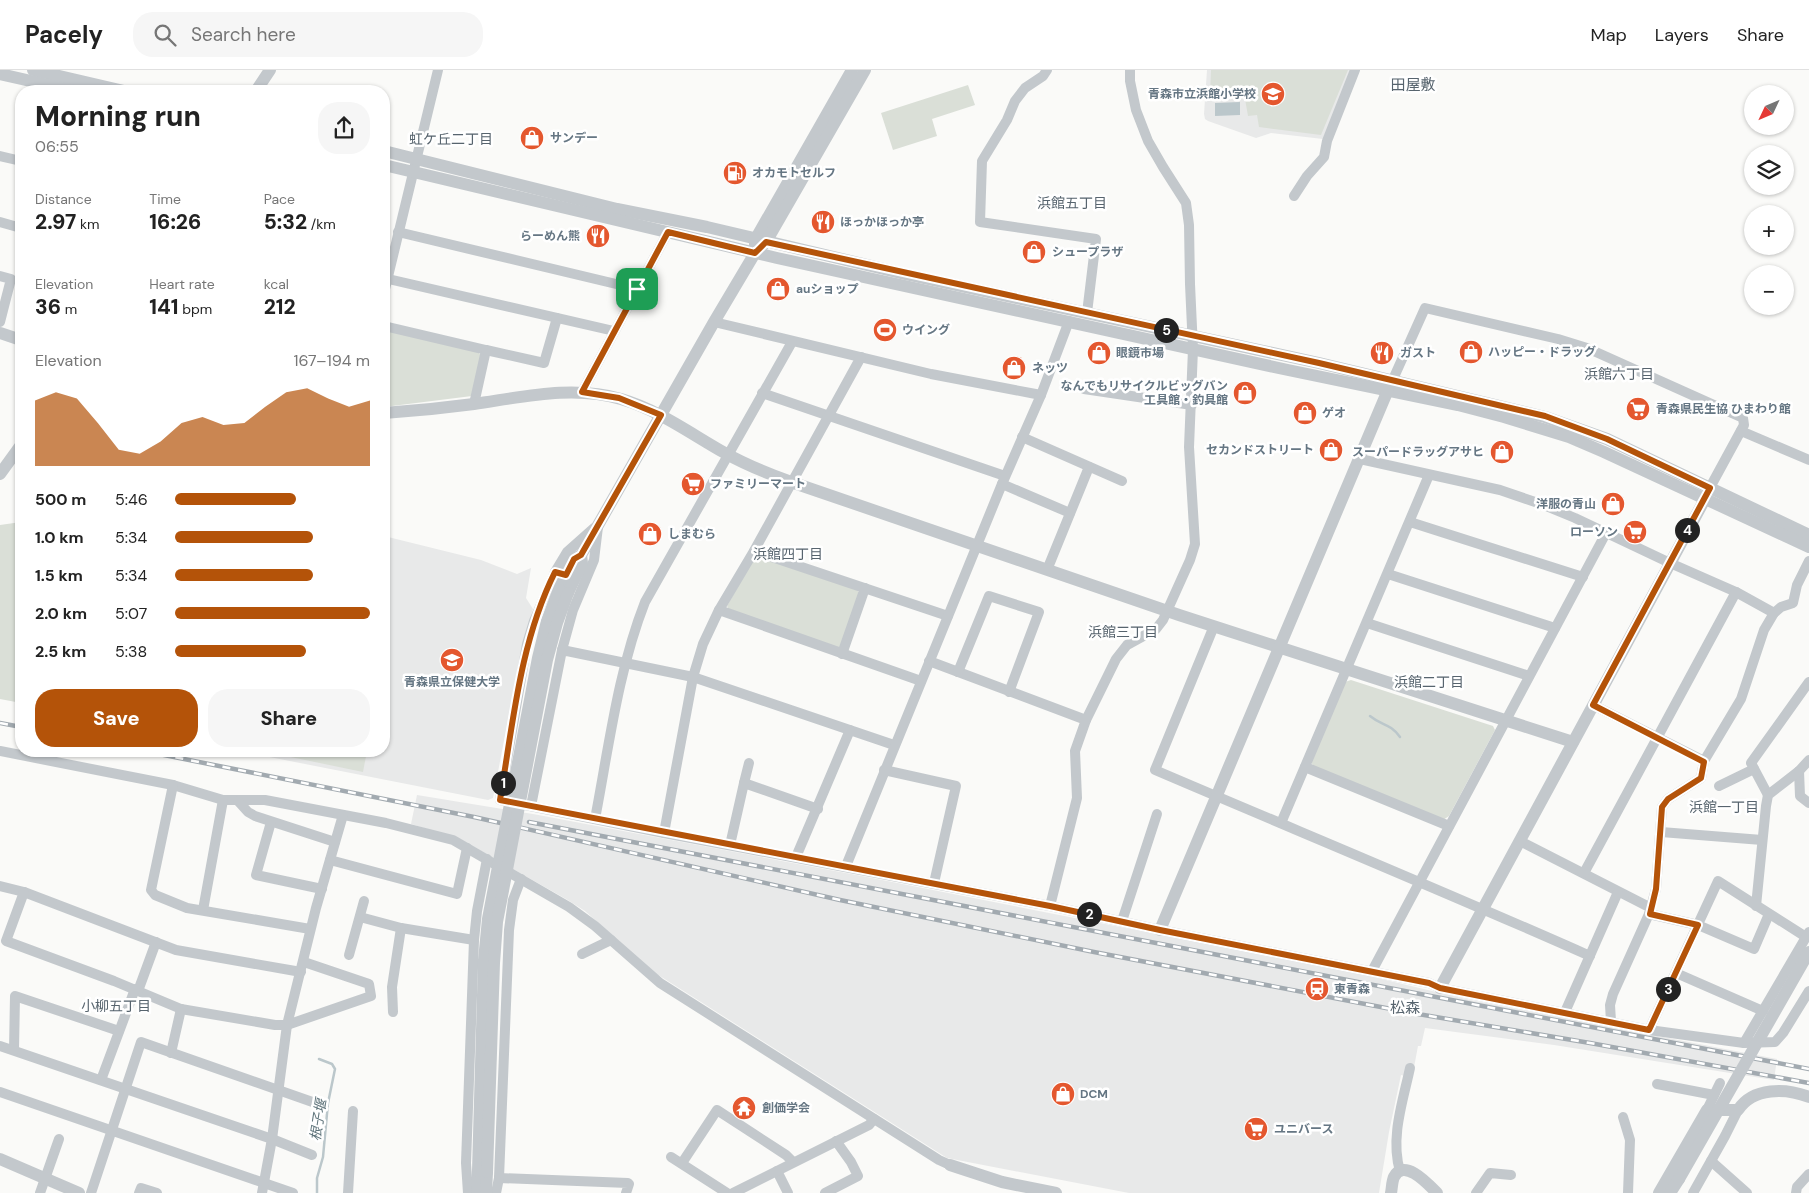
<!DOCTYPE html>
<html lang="en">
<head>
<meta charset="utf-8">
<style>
	body { margin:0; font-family:"DM Sans","Noto Sans JP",sans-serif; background:#f6f6f6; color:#222; height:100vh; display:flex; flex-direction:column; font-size:19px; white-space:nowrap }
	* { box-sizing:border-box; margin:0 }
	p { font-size:16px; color:#767676 }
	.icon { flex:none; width:28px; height:28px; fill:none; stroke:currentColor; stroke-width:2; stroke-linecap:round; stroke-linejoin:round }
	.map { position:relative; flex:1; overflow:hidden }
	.panel { position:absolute; left:15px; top:15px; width:375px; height:672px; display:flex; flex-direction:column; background:#fff; border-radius:20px; box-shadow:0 1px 4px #0004 }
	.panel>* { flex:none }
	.needle { width:32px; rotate:226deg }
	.fabs { position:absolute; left:1744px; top:15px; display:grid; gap:10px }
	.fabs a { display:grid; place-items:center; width:50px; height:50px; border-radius:50%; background:#fff; box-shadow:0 1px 4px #0004; font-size:25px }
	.pin { position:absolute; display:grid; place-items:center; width:42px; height:42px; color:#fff; margin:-21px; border-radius:10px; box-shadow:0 2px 8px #0006 }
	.km { position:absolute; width:25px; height:25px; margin:-12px; border-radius:50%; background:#222; color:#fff; font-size:14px; line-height:25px; text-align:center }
	.round { display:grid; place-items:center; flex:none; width:52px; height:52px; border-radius:20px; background:#f6f6f6 }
	.head { display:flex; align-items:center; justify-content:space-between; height:85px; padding:0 20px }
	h1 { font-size:28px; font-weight:800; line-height:38px }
	.stats { display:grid; grid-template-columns:repeat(3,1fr); gap:8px; height:85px; padding:5px 20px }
	.stats div { display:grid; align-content:center }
	.stats b { font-size:21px; font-weight:800 }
	.stats small { font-size:14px; font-weight:400 }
	.stats p { font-size:14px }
	.chart { height:140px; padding:10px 20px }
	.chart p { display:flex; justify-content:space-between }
	.chart svg { width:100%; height:90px; margin-top:5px; fill:#b45309; opacity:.7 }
	.action { display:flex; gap:10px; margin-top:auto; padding:10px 20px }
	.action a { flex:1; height:58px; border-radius:20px; background:#b45309; color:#fff; font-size:20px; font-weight:800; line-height:58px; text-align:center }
	.action a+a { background:#f6f6f6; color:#222 }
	ul { padding:0 20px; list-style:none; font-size:16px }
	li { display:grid; grid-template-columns:80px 60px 1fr; align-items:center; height:38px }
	li i { height:12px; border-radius:6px; background:#b45309 }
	header { display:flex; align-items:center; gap:30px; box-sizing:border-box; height:70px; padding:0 25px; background:#fff; border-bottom:1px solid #e0e0e0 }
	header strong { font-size:24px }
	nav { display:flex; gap:28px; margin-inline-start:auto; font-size:18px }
	.search { width:350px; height:45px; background:#f6f6f6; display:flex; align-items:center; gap:12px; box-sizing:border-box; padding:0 18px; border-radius:20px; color:#767676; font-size:19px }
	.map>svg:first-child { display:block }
</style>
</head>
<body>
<header>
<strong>Pacely</strong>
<div class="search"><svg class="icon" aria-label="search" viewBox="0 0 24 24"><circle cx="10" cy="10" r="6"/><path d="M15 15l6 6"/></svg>Search here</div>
<nav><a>Map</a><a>Layers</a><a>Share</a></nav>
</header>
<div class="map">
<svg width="1809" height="1123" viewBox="0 0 1809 1123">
	<rect width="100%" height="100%" fill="#fafaf8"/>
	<!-- built -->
	<g fill="#e8e9e9">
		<polygon points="1207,0 1351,0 1323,69 1271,63 1256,68 1208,51 1205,49 1204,44"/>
		<polygon points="384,466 481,490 517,504 531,498 526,528 533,539 523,571 493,728 488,730 239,681 384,681"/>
		<polygon points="417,725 533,744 867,807 1369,906 1470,930 1777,989 1774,1010 1554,975 1425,958 1421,976 1418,976 1412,1008 1401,1005 1389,1062 1379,1123 1129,1123 947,1088 652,901 585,841 566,829 460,769 411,754"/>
	</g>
	<!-- green -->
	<g fill="#dadfd7">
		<polygon points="1211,0 1348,0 1321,65 1259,57 1257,45 1248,46 1245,29 1210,27"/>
		<polygon points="968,15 975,35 932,49 937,66 893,80 881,43"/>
		<polygon points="384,260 478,282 482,287 472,326 384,337"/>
		<polygon points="21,452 21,633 0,629 0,455"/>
		<polygon points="754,487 759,487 857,519 859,524 842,576 838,578 729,540 727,536"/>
		<polygon points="1351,610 1493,656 1495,660 1449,746 1443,750 1313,696 1311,691 1345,612"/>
		<polygon points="281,681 367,681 363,702 281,685"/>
	</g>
	<!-- water -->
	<polygon fill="#bbc7cb" points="1240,32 1240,45 1215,46 1215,33"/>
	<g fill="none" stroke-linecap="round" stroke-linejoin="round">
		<!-- stream -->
		<g stroke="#bbc7cb" stroke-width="2.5">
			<path d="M1370,646C1382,656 1390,653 1400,667"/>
			<polyline points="317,1123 317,1108 323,1087 328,1033 335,999 332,994 319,989"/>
		</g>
		<!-- minor -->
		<g stroke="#c3c8cc" stroke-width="10">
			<polyline points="1047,0 1043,6 1025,18 1015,31 1007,50 982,91 980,152 1096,169 1087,243"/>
			<polyline points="0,86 21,91"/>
			<polyline points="1294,126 1307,106 1324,87 1327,71 1355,0"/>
			<polyline points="0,152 21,158"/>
			<polyline points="398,162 637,219"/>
			<polyline points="0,206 11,209 0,252"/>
			<polyline points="384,208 614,261"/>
			<polyline points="384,223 438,0"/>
			<polyline points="714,252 931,304 1041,325"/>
			<polyline points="384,256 486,280 474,334"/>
			<polyline points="486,280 544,293 557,248"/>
			<polyline points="1390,316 1425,238 1558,269 1587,278 1743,348 1744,355 1707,423"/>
			<polyline points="1084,319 1192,335"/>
			<polyline points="582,322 668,162"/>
			<polyline points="762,323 1005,406"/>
			<polyline points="1741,361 1809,390"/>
			<polyline points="1022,367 1122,411"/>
			<polyline points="1360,389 1500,420 1541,434 1575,448 1670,493 1736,522 1774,543"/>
			<polyline points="1002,414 1070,443"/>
			<polyline points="1410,452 1583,507"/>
			<polyline points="754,481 948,546"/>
			<polyline points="1047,500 1089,397"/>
			<polyline points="555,502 567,482 594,458"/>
			<polyline points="1388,504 1555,558"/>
			<polyline points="566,505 555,502 534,551 527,574 500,730 664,763 1050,836 1160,860 1429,913 1440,918 1649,960 1744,973 1775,972 1783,963 1809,921"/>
			<polyline points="719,540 921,611"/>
			<polyline points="1367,553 1529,606"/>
			<path d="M1214,556L1155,700C1300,762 1446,822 1590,886"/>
			<polyline points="562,580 573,540 594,490 598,457"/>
			<polyline points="842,584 865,518"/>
			<polyline points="929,591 1086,650"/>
			<polyline points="958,602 989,526 1039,542 1009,622"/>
			<polyline points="1593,635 1704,691"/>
			<polyline points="0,681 173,715 223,730 265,730 386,753 453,770 569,837 595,856 660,913 939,1090 950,1095"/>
			<polyline points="1305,697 1449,756"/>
			<polyline points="884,700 956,716 934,813"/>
			<polyline points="1799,701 1800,726 1809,733"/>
			<polyline points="744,713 749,693"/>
			<polyline points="173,715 151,820 155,825 187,838 310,859"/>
			<polyline points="1719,716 1754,699"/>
			<polyline points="1768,725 1751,693 1809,612"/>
			<polyline points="238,731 248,742 255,746 335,772"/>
			<polyline points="531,736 562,580 693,607 894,675"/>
			<path d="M595,749C609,676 618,601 645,532L792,272"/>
			<polyline points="271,752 256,805 322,819"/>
			<polyline points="1281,753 1429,405"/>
			<polyline points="1661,762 1762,770"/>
			<polyline points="664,763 693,607 703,574 719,540 754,481 861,287"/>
			<polyline points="1520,771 1651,838"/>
			<polyline points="730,775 744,713 818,739"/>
			<polyline points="796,787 850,660"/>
			<polyline points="330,790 457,824 467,778"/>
			<polyline points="846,796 1002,414 1041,325 1069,251"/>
			<polyline points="1584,803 1736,522"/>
			<polyline points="0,816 24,822 176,880 301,902"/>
			<polyline points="24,822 6,871 114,911 181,939 275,955 287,955 371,926 369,914 304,892"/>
			<polyline points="1050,836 1077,728 1075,681 1086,650 1116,589 1127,575 1156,559 1163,550 1190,490 1195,474 1189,377 1193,279 1190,214 1189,155 1186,133 1163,97 1148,71 1136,40 1130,11 1130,0"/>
			<polyline points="1756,836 1766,736 1768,725 1799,701 1809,690"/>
			<polyline points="203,840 223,730"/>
			<polyline points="1649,844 1698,855 1754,879 1769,844"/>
			<polyline points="360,847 401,858 474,870"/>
			<polyline points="1122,851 1157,744"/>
			<polyline points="582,884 611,870"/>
			<polyline points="349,885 364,831"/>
			<polyline points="1372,901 1606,463"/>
			<polyline points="1676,903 1763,941"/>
			<polyline points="138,921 156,872"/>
			<polyline points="393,942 392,917 401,858"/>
			<polyline points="1565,942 1618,822"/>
			<polyline points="1611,951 1610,935 1613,924 1649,844 1656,819 1662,737 1668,729 1701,708 1704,691 1741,629 1764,560 1774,543 1781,537 1793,533 1797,515 1809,491"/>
			<polyline points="1649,960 1718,811 1806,867"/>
			<polyline points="1744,973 1809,862"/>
			<polyline points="0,976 272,1069 312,1085"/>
			<polyline points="14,980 15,926 119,961"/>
			<polyline points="171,983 181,939"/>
			<polyline points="101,1010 135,919"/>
			<polyline points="1657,1014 1714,1025"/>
			<polyline points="0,1022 293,1123"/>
			<polyline points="1707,1040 1720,1013"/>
			<polyline points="1623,1047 1630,1070 1628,1123"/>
			<polyline points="671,1087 727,1123"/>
			<polyline points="1711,1091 1747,1123"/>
			<polyline points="682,1093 717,1040 786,1085 793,1092"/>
			<polyline points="777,1101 788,1123"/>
			<path d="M1400,1101C1390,1068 1403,1031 1410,998"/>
			<polyline points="499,1108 628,1113 629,1114 626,1123"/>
			<polyline points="40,1123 59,1069"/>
			<polyline points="91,1123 141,972 321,1035"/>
			<polyline points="139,1123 141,1118 157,1123"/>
			<polyline points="262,1123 272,1069 287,955 316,838 343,745"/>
			<polyline points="348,1123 353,1041"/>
			<polyline points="468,1123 466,1093 474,870 477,841 487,789"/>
			<polyline points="496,1123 499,1108 509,860 513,830 521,809"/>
			<polyline points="733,1123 869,1055 874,1049"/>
			<polyline points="825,1123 858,1106 851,1092 836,1071"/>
			<polyline points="1476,1123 1490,1103 1511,1105"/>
			<polyline points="1693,1123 1725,1066 1738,1040"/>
			<polyline points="1796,1123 1797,1117 1809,1104"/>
		</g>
		<!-- tertiary -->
		<g stroke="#c3c8cc" stroke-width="12">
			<polyline points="33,0 124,21"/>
			<polyline points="0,4 75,21"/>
			<polyline points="256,21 270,0"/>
			<polyline points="384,81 617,139 707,157 905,204 1319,293 1545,347 1607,369 1809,465"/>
			<polyline points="384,95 777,188 1288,300 1458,335 1504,347 1569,367 1604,382 1809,477"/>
			<polyline points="755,178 755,170 852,0"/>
			<polyline points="0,263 21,270"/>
			<path d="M384,343C414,341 444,338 474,334C523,327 573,315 621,329C659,340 691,364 725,383C746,395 769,404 791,412L1179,545L1573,672"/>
			<polyline points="0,404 21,375"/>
			<polyline points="559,519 574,489 581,485 714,252 755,183 766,172 865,0"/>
			<polyline points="568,523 582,493 581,485"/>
			<polyline points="1160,860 1388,320"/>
			<polyline points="1440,918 1705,429"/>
			<polyline points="0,1089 79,1123"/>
			<polyline points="950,1095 1002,1112 1056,1123"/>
			<polyline points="477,1123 478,1101"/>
			<polyline points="486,1123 487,1102"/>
			<path d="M1391,1123C1392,1118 1392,1111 1394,1107C1404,1087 1429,1115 1437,1123"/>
			<path d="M1659,1123L1707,1040H1738C1753,1017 1786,1018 1809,1027"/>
			<polyline points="1670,1123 1679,1109"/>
		</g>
		<!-- rail casing -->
		<g stroke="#a2aab0" stroke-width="4.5">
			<g id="rail">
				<polyline points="0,653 21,657"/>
				<polyline points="144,681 474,747 840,830 1094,882 1412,943 1590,973 1809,1013"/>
				<polyline points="529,752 1809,999"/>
			</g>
		</g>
		<!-- rail -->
		<use href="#rail" stroke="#fff" stroke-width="2.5" stroke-dasharray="8" stroke-linecap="butt"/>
		<!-- tertiary-bridge -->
		<g stroke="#c3c8cc" stroke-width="12">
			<polyline points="478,1101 484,890 488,849 538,588 547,551 559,519"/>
			<polyline points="487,1102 494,893 497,852 547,590 557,553 568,523"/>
			<polyline points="1679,1109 1809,882"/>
		</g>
	</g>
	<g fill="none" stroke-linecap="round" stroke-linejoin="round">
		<!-- route casing -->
		<g stroke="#fff" stroke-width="10">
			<path id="route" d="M668,162L755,183L766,172L1319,293L1545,346L1607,369L1710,418L1593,635L1704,692L1701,708L1668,729L1662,737L1656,819L1650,844L1698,855L1649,960L1440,918L1429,913L1160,860L1050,836L500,730C513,653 520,572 555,502L566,505L574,489L581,485L661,345L619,328L582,322Z"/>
		</g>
		<!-- route -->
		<use href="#route" stroke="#b45309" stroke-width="6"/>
	</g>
	<!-- icons -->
	<defs>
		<g id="school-disc" transform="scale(1.25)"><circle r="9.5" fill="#e4572e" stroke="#fff"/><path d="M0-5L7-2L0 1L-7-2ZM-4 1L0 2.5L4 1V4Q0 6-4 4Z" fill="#fff"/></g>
		<g id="shop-disc" transform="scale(1.25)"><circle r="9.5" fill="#e4572e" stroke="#fff"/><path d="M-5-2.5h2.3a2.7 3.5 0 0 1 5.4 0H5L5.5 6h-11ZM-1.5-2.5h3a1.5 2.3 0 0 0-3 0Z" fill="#fff"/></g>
		<g id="fuel-disc" transform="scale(1.25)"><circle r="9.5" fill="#e4572e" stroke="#fff"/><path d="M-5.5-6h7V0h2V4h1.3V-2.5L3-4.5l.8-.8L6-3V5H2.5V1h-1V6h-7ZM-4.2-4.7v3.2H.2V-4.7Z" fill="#fff"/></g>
		<g id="restaurant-disc" transform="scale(1.25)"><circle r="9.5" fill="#e4572e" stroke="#fff"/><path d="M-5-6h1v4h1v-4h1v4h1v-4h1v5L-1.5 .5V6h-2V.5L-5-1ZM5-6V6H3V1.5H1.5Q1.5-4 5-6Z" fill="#fff"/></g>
		<g id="stadium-disc" transform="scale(1.25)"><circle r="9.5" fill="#e4572e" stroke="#fff"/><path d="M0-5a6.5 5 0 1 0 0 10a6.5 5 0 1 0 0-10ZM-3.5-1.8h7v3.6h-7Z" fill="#fff"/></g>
		<g id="supermarket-disc" transform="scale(1.25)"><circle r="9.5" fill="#e4572e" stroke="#fff"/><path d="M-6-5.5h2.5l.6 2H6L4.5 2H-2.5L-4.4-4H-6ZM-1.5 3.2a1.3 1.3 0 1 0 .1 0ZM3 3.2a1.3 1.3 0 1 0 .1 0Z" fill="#fff"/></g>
		<g id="university-disc" transform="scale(1.25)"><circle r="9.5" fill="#e4572e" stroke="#fff"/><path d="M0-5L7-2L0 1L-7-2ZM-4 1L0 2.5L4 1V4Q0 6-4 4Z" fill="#fff"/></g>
		<g id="station-disc" transform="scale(1.25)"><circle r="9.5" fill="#e4572e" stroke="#fff"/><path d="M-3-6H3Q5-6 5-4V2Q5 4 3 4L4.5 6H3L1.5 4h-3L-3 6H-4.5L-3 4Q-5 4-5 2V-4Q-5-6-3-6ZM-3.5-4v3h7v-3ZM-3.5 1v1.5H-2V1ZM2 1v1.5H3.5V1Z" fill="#fff"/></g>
		<g id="temple-disc" transform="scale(1.25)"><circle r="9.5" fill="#e4572e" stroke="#fff"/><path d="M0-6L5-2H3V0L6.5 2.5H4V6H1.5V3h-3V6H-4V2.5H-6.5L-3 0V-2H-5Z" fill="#fff"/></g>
	</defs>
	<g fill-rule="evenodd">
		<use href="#school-disc" x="1273" y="24"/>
		<use href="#shop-disc" x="532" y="68"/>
		<use href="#fuel-disc" x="735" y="103"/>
		<use href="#restaurant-disc" x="823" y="152"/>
		<use href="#restaurant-disc" x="598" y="166"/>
		<use href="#shop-disc" x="1034" y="182"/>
		<use href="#shop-disc" x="778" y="219"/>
		<use href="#stadium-disc" x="885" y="260"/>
		<use href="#shop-disc" x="1471" y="282"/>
		<use href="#shop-disc" x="1099" y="283"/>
		<use href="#restaurant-disc" x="1382" y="283"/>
		<use href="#shop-disc" x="1014" y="298"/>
		<use href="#shop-disc" x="1245" y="323"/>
		<use href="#supermarket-disc" x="1638" y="339"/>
		<use href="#shop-disc" x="1305" y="343"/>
		<use href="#shop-disc" x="1331" y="380"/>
		<use href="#shop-disc" x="1502" y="382"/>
		<use href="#supermarket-disc" x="693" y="414"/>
		<use href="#shop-disc" x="1613" y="434"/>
		<use href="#supermarket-disc" x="1635" y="462"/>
		<use href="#shop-disc" x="650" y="464"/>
		<use href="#university-disc" x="452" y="590"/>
		<use href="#station-disc" x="1317" y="919"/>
		<use href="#shop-disc" x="1063" y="1024"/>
		<use href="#temple-disc" x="744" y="1038"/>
		<use href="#supermarket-disc" x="1256" y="1059"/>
	</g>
	<g text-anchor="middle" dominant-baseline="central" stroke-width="5" stroke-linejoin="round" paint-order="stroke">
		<!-- poi labels -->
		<g font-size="12" font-weight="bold" fill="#657683" stroke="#fff" text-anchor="start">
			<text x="1256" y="24" text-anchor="end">青森市立浜館小学校</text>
			<text x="550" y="68">サンデー</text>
			<text x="752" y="103">オカモトセルフ</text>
			<text x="840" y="152">ほっかほっか亭</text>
			<text x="580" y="166" text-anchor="end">らーめん熊</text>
			<text x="1052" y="182">シュープラザ</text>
			<text x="796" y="219">auショップ</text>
			<text x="902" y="260">ウイング</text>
			<text x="1488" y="282">ハッピー・ドラッグ</text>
			<text x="1116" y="283">眼鏡市場</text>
			<text x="1400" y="283">ガスト</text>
			<text x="1032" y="298">ネッツ</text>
			<text x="1228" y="316" text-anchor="end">なんでもリサイクルビッグバン<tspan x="1228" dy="14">工具館・釣具館</tspan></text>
			<text x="1656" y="339">青森県民生協 ひまわり館</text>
			<text x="1322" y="343">ゲオ</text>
			<text x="1314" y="380" text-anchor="end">セカンドストリート</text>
			<text x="1484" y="382" text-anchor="end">スーパードラッグアサヒ</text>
			<text x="710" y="414">ファミリーマート</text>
			<text x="1596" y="434" text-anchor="end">洋服の青山</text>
			<text x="1618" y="462" text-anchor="end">ローソン</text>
			<text x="668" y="464">しまむら</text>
			<text x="452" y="612" text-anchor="middle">青森県立保健大学</text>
			<text x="1334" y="919">東青森</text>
			<text x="1080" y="1024">DCM</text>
			<text x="762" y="1038">創価学会</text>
			<text x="1274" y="1059">ユニバース</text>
		</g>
		<!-- neighbourhood labels -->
		<g font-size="14" fill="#57646e" stroke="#fff">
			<text x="451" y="69">虹ケ丘二丁目</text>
			<text x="1072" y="133">浜館五丁目</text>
			<text x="1619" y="304">浜館六丁目</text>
			<text x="788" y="484">浜館四丁目</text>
			<text x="1123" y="562">浜館三丁目</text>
			<text x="1429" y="612">浜館二丁目</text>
			<text x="1724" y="737">浜館一丁目</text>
			<text x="116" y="936">小柳五丁目</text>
		</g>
		<!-- water labels -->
		<g font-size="14" font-style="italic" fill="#60757c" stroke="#fff">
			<text transform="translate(318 1050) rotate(-81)">根子堰</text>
		</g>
		<!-- quarter labels -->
		<g font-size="15" fill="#57646e" stroke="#fff">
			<text x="1413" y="15">田屋敷</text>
			<text x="1405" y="938">松森</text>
		</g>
	</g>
</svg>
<div class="fabs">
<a><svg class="needle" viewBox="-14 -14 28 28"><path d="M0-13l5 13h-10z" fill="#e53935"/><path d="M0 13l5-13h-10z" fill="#767676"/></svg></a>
<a><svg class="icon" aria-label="layers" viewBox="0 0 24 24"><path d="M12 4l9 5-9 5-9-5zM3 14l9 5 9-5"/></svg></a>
<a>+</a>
<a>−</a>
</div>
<div class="pin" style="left:637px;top:219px;background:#1e9e55"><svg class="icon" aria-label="arrive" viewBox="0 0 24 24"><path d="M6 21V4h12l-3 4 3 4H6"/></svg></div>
<b class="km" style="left:503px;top:713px">1</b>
<b class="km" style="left:1089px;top:844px">2</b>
<b class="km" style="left:1668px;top:919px">3</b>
<b class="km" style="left:1687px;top:460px">4</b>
<b class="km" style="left:1166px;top:260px">5</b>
<section class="panel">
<div class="head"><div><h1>Morning run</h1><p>06:55</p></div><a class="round"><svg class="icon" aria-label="share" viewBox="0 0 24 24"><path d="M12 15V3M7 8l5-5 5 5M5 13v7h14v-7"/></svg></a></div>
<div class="stats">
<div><p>Distance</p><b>2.97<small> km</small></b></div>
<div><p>Time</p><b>16:26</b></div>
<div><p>Pace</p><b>5:32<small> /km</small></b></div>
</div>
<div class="stats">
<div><p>Elevation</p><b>36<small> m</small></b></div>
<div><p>Heart rate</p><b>141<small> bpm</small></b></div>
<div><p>kcal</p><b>212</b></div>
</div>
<div class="chart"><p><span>Elevation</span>167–194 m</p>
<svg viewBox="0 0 160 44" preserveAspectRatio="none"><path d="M0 44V12L10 8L20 11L30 23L40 36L50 38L60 32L70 23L80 20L90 24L100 23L110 15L120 8L130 6L140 11L150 15L160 12V44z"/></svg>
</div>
<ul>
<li><b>500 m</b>5:46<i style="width:62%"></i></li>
<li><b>1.0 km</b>5:34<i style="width:71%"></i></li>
<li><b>1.5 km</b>5:34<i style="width:71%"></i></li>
<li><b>2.0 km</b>5:07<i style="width:100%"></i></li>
<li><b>2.5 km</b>5:38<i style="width:67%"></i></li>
</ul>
<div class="action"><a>Save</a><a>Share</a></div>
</section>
</div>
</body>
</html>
